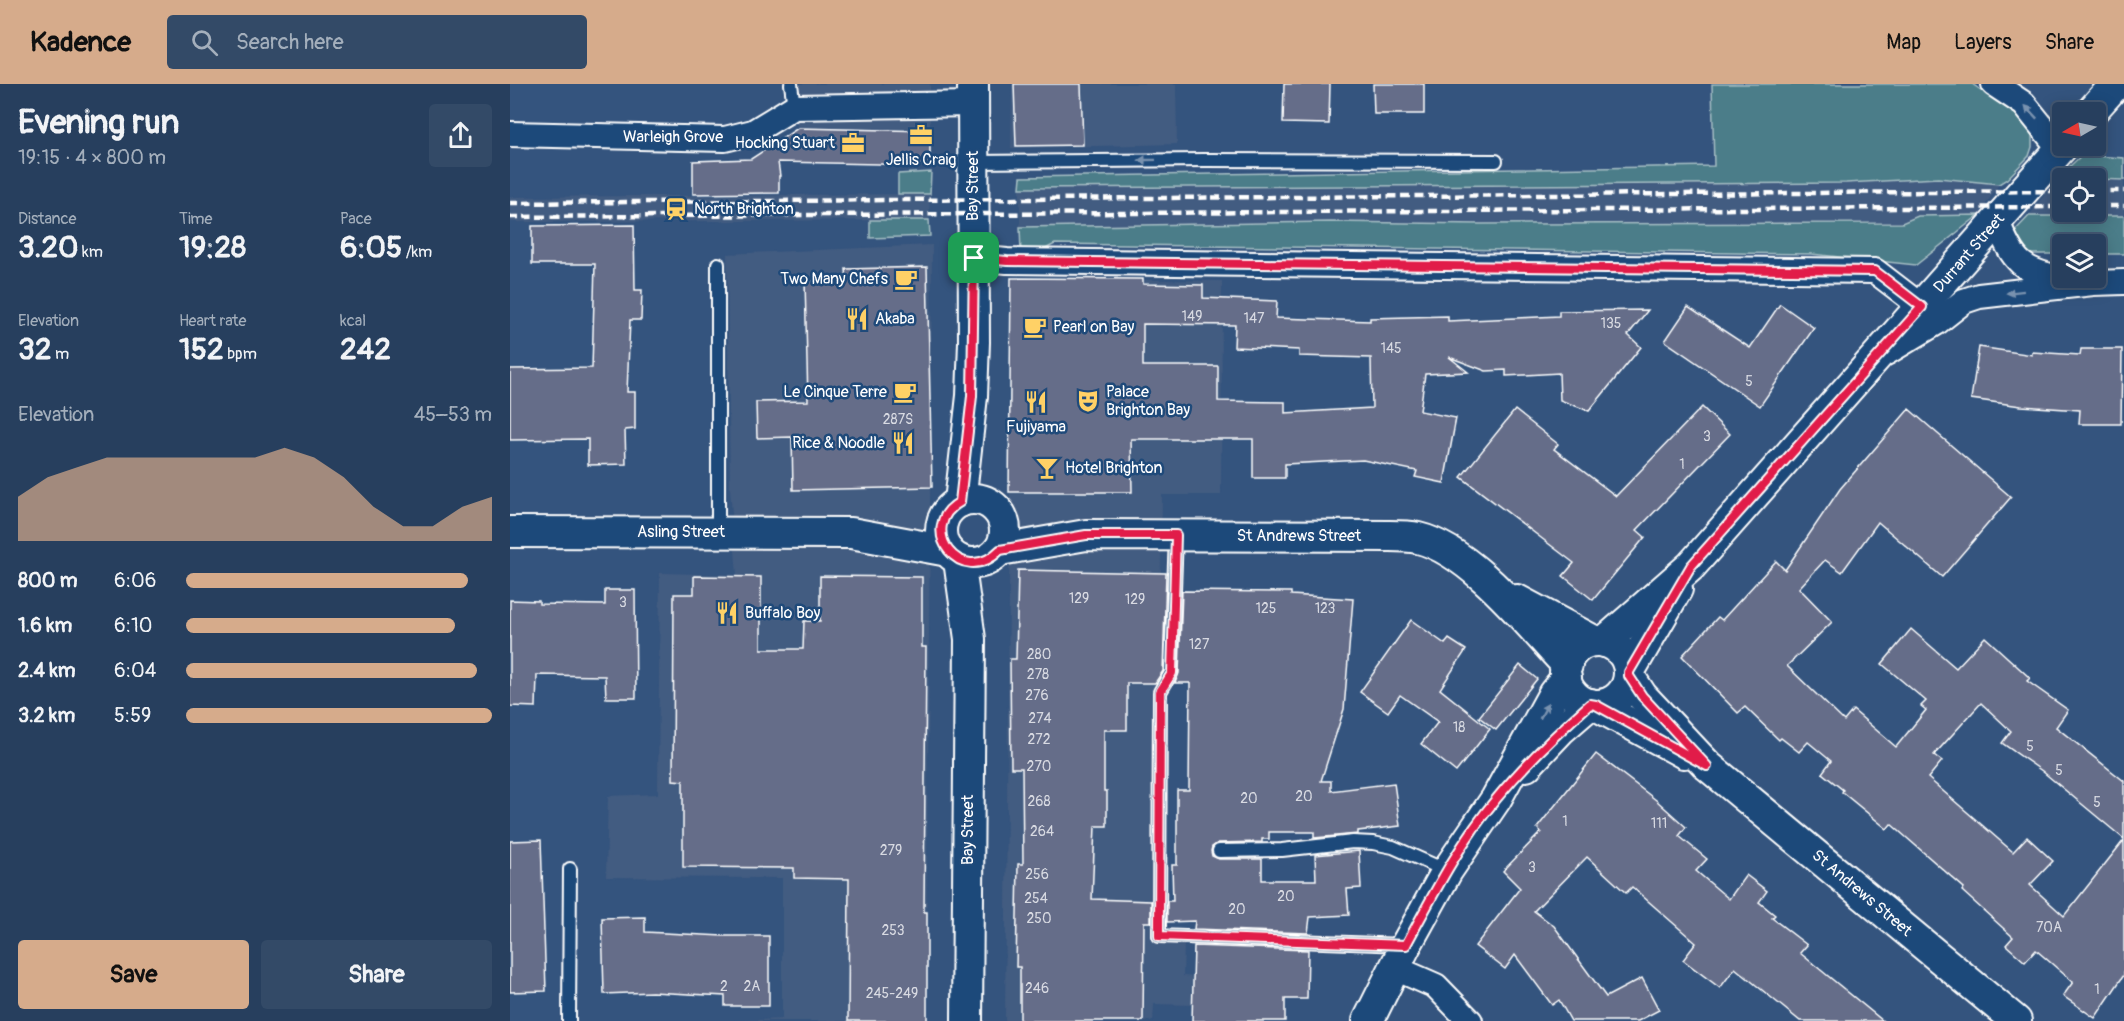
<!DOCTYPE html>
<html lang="en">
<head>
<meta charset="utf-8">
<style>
	body { margin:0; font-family:Pangolin,sans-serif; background:#334a67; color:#f1f3f6; height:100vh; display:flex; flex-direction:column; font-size:22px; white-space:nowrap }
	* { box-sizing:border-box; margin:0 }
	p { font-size:20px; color:#a4afbc }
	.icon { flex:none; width:33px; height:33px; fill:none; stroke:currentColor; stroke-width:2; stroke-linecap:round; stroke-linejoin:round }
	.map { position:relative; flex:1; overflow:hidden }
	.drawer { display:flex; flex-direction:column; background:#273f5e; width:510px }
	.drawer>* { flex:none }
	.needle { width:39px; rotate:261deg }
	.controls { position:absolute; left:1542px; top:18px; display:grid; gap:12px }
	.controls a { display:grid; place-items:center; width:54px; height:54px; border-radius:6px; background:#273f5e; box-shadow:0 3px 15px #0003,0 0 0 2px #435873; font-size:30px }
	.pin { position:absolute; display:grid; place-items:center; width:51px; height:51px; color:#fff; margin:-26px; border-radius:12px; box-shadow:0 3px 9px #0006 }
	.round { display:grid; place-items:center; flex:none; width:63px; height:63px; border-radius:6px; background:#334a67 }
	.summary { display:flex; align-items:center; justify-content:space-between; height:102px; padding:0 18px }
	h1 { font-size:33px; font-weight:800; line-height:45px }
	.stats { display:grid; grid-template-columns:repeat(3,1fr); gap:9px; height:102px; padding:6px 18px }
	.stats div { display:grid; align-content:center }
	.stats b { font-size:30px; font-weight:800 }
	.stats small { font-size:16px; font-weight:400 }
	.stats p { font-size:16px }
	.chart { height:168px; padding:12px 18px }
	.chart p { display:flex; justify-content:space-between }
	.chart svg { width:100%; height:108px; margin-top:6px; fill:#d6ab8b; opacity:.7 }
	.action { display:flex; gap:12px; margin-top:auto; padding:12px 18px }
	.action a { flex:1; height:69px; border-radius:6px; background:#d6ab8b; color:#111; font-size:24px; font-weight:800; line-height:69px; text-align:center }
	.action a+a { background:#334a67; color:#f1f3f6 }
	ul { padding:0 18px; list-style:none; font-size:20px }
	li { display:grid; grid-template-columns:96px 72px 1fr; align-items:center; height:45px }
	li i { height:15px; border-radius:8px; background:#d6ab8b }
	header { display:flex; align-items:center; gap:36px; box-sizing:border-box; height:84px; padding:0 30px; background:#d6ab8b; color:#111 }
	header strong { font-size:28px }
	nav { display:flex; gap:33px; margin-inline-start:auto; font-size:21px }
	.search { width:420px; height:54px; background:#334a67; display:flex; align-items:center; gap:15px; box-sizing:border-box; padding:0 21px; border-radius:6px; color:#a4afbc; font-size:22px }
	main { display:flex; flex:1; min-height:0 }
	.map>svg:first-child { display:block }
</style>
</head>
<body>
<header>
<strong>Kadence</strong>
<div class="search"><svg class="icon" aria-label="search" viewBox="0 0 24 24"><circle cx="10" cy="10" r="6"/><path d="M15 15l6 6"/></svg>Search here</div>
<nav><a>Map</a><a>Layers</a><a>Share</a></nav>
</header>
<main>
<section class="drawer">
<div class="summary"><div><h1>Evening run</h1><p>19:15 · 4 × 800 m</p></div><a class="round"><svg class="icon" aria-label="share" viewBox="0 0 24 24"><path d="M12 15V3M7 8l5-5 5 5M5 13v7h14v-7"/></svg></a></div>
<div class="stats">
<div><p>Distance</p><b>3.20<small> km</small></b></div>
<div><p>Time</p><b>19:28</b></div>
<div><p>Pace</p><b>6:05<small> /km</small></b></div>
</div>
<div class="stats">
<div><p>Elevation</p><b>32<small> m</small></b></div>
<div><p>Heart rate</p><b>152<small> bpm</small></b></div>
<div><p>kcal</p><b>242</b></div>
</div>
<div class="chart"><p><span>Elevation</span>45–53 m</p>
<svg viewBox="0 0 160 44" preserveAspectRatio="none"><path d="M0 44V26L10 18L20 14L30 10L40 10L50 10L60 10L70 10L80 10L90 6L100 10L110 18L120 30L130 38L140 38L150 30L160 26V44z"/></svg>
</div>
<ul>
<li><b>800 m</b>6:06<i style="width:92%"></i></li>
<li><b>1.6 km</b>6:10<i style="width:88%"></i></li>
<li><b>2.4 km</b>6:04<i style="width:95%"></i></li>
<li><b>3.2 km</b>5:59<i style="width:100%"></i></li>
</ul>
<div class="action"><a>Save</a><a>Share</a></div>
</section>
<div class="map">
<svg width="1614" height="937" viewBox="0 0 1614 937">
	<rect width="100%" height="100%" fill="#34547e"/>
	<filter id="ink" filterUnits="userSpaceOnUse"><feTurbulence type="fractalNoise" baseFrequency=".0167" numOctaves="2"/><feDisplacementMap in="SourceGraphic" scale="12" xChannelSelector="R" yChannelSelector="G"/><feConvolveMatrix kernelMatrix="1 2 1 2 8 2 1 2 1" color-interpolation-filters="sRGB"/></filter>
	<g filter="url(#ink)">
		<!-- built -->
		<g fill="#435c81">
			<polygon points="276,0 420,0 420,81 249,71 288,44"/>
			<polygon points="502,0 666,0 667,60 501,64"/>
			<polygon points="1429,94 1489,100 1469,131 1409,132 1392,139 970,140 821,138 510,143 510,104 1336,99"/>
			<polygon points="1545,96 1552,96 1552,128 1586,128 1586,96 1614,96 1614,132 1519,132"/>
			<polygon points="420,110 419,136 0,138 0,113"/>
			<polygon points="422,161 416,937 224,937 272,935 272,794 96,793 98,712 148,710 150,489 227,491 220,404 217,170"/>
			<polygon points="502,194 712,197 711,411 652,411 650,536 645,554 643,858 674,860 673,892 686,893 685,921 644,920 643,937 495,937"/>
		</g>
		<!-- green -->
		<g fill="#4c7d89" stroke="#a6bec4" stroke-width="1.5">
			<polygon points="1202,0 1462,0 1510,33 1519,43 1522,52 1522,63 1519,72 1497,95 1489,100 1428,94 1336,99 510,104 511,93 1204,82"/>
			<polygon points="1572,71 1614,74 1614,96 1552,94 1552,96 1545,96"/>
			<polygon points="421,88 420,110 388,110 388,90"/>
			<polygon points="1469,131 1406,181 1301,170 545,160 525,170 511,169 510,143 821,138 970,140 1392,139 1408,132"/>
			<polygon points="1519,132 1614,132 1614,170 1586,170 1586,160 1552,160 1552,170 1518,170 1501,151"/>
			<polygon points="360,136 419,136 420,152 360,154"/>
		</g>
		<!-- building -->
		<g fill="#656d89" stroke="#fff" stroke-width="1.5" fill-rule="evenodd">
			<polygon points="504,0 571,0 573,61 506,62"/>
			<polygon points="774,0 820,0 819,40 773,39"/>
			<polygon points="863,0 914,0 914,30 864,30"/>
			<polygon points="288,44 420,47 420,81 268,78 270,92 269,92 269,109 183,110 183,77 241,75"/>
			<polygon points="124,141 125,206 132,206 131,236 120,236 117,308 125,308 125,345 115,346 116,380 78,381 78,355 0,356 0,285 82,284 85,180 22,180 22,142"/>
			<polygon points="417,183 422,403 283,406 282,353 247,354 246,318 298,317 295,197 337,197 336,185"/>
			<path d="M501,194L633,195V200L693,201V214L767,217L766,234L860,237V234L938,232V237L1049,232V227L1138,226L1118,251L1131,263L1079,327L1050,316L1049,289L996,292V286L976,287L939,273L958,288L915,290L910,327L946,334L934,399L905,393L907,387L853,376L775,380V394H743V355H621L622,408H499ZM633,240L725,241L724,263L789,266V272L861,274L862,324L775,329V318L708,317V282H633Z"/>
			<polygon points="1270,220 1304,244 1250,322 1155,257 1178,223 1240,264"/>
			<polygon points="1469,263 1522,271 1522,268 1570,271 1571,265 1612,265 1611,340 1569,340 1570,326 1511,322 1461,315"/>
			<polygon points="1192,323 1220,350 1127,446 1135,453 1083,516 1053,492 1064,479 951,393 1005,326 1048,360 1044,365 1106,412"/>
			<polygon points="1399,325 1501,413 1432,493 1368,438 1332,488 1315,476 1289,504 1322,538 1277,582 1334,637 1343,626 1386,663 1416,626 1411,622 1416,617 1372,580 1401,545 1446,584 1475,553 1520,594 1517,597 1558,626 1546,643 1614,697 1614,755 1532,687 1492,659 1501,647 1471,619 1424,671 1432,677 1418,694 1503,768 1517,753 1543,777 1520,801 1554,832 1614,756 1614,891 1585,934 1553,912 1563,898 1526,866 1515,878 1496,861 1503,853 1452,807 1454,804 1381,740 1377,745 1332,708 1333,706 1312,689 1321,677 1298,658 1289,668 1271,654 1269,656 1235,623 1228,629 1172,572 1208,533 1212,536 1266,477 1275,486 1330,405"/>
			<polygon points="508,486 656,489 653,587 645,599 617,599 617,646 594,646 594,707 597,707 597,742 585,742 582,815 641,817 641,838 634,838 633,937 510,937 510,883 506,883 508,780 513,780 512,684 501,684 500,575 506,575"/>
			<polygon points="184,492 251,493 251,565 293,565 294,537 310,537 310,492 412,493 412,563 416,563 414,828 417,828 417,937 338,937 339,795 284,794 284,784 173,783 173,697 163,696 164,510 184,510"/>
			<polygon points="95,506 125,506 126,614 96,614 95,592 27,591 26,623 0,622 0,516 29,517 29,520 95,521"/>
			<polygon points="672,507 781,508 781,511 843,515 834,625 811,697 821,697 821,707 884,699 890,742 848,747 848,750 804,754 804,748 759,748 759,755 752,755 752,758 708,759 702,763 701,767 702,772 709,775 752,775 752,796 806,796 805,771 849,767 851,804 837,805 839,831 800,833 798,849 684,845 685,837 657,838 657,817 663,817 662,781 667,781 667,706 679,706 680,599 665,599 669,589"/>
			<polygon points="901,536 935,560 939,555 956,566 930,605 980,645 946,688 911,660 928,638 890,611 878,628 850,608"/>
			<polygon points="1010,581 1027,595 986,646 969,633"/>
			<polygon points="1086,670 1146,716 1176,743 1169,752 1197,775 1186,787 1219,815 1236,791 1257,807 1249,818 1265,831 1262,834 1297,861 1290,869 1373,937 1290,937 1225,884 1210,904 1173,876 1186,859 1122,803 1116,809 1077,773 1024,827 1044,842 1096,913 1132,894 1149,926 1128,937 1061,937 1049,916 1042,921 1005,871 995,885 965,862 1010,804 993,787 1031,748 1027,744"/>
			<polygon points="31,756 36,907 0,908 0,757"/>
			<polygon points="135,833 135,848 213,852 259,852 259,922 215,922 215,912 142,908 94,910 92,834"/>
			<polygon points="684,862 798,866 797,915 775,915 775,937 682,937"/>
		</g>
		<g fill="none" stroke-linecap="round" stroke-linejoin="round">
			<!-- service casing -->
			<g stroke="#fff" stroke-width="16">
				<g id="service">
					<polyline points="281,0 284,23"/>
					<polyline points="463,78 695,76 986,77"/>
					<polyline points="208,180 208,447"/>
					<polyline points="666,451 661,589 650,608 649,852 894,861"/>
					<polyline points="709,767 772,766 843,758 863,759 883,763 937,787"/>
					<polyline points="59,937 60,785"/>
				</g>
			</g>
			<!-- minor casing -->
			<g stroke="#fff" stroke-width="28">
				<g id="minor">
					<polyline points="1484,0 1514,20 1550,65"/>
					<polyline points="0,50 215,55 243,48 284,23 463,20"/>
					<path d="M1487,137C1503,178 1512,189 1557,195"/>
					<polyline points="464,174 497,177 1365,187 1412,223"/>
					<polyline points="1376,269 1426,239 1454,217 1469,212 1583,199 1614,198"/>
					<polyline points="885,884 926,902 960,937"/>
				</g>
			</g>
			<!-- tertiary casing -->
			<g stroke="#fff" stroke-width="34">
				<g id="tertiary">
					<polyline points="1581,28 1606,0"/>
					<circle cx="463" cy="447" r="32"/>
					<polyline points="450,418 462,312 464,258 463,0"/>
					<polyline points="0,448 341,449 438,467"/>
					<path d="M490,466L576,451L880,452C889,452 899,452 908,454C962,467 1019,541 1057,581"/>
					<polyline points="449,476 460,555 457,937"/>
					<polyline points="1007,516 1084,557"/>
					<circle cx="1087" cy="589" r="32"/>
					<polyline points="1094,558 1181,482 1553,62"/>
					<polyline points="1119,588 1167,505"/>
					<polyline points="1119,592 1132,612 1198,682 1506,937"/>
					<polyline points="1086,621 1174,669"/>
					<polyline points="1016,682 1050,646 1080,620"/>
					<polyline points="858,937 896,861 937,787 986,715 1044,609 1056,594"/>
				</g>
			</g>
			<!-- service -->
			<use href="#service" stroke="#1f4a7a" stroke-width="12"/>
			<!-- minor -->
			<use href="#minor" stroke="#1f4a7a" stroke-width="24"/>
			<!-- tertiary -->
			<use href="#tertiary" stroke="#1f4a7a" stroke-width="30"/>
			<!-- rail -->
			<g stroke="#fff" stroke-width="4.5" stroke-dasharray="9 4.5" stroke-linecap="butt">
				<polyline points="1586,107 1614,107"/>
				<polyline points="0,119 1552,107"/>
				<polyline points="1586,122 1614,122"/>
				<polyline points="0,133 1552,123"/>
			</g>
		</g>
		<!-- one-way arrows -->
		<defs><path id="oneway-solid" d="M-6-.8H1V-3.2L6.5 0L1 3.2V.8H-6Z" transform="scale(1.5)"/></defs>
		<g fill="#7992af">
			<use href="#oneway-solid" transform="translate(1521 28) rotate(-133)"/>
			<use href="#oneway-solid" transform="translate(637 76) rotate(179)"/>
			<use href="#oneway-solid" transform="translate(1505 208) rotate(173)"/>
			<use href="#oneway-solid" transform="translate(1034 627) rotate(-61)"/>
		</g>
	</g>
	<g fill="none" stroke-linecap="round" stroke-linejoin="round" filter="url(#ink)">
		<!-- route casing -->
		<g stroke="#fff" stroke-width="12">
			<path id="route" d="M464,174L497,177L1365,187L1412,223L1181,482L1119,588V592L1132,612L1197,682L1086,621L1080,620C1047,649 1015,680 987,714C950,758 923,811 896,861L649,852L650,608L662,589L666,451H576L490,466C451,506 405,443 450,418L462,312Z"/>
		</g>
		<!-- route -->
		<use href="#route" stroke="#e11d48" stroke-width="8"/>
	</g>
	<!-- icons -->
	<defs>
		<g id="office-bare" transform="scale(1.8)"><path d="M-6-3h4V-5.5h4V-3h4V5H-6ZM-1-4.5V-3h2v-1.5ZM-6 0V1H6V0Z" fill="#ffd166" stroke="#1f4a7a" stroke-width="2.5" paint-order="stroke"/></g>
		<g id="station-bare" transform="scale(1.8)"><path d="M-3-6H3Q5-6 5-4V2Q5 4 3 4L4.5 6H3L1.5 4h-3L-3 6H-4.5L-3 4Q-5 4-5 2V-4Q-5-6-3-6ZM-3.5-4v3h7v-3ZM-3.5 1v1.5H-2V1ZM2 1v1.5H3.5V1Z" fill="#ffd166" stroke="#1f4a7a" stroke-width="2.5" paint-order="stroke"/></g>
		<g id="cafe-bare" transform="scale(1.8)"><path d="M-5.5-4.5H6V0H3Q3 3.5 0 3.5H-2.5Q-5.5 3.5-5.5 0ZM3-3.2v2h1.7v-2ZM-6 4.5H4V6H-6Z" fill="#ffd166" stroke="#1f4a7a" stroke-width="2.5" paint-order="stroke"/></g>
		<g id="restaurant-bare" transform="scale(1.8)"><path d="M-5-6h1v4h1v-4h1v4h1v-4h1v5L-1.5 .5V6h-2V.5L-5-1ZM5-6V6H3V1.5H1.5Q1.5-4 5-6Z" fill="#ffd166" stroke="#1f4a7a" stroke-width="2.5" paint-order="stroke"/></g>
		<g id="theatre-bare" transform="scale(1.8)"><path d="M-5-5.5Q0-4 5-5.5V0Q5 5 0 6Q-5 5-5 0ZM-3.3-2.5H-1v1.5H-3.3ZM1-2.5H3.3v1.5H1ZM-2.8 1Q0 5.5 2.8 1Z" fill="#ffd166" stroke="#1f4a7a" stroke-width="2.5" paint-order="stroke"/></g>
		<g id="bar-bare" transform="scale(1.8)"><path d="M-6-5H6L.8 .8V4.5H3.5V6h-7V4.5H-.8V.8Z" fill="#ffd166" stroke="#1f4a7a" stroke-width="2.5" paint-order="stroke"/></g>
	</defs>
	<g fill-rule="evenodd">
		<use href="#office-bare" x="411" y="51"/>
		<use href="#office-bare" x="343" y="59"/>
		<use href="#station-bare" x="166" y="125"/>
		<use href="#cafe-bare" x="396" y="195"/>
		<use href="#restaurant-bare" x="347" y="235"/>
		<use href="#cafe-bare" x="525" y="243"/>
		<use href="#cafe-bare" x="395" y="308"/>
		<use href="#theatre-bare" x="578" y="317"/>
		<use href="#restaurant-bare" x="526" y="318"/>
		<use href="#restaurant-bare" x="393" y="359"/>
		<use href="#bar-bare" x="537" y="384"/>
		<use href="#restaurant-bare" x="217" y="529"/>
	</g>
	<g text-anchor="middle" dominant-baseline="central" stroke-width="5" stroke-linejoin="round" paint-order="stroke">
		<!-- number labels -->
		<g font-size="14" fill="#d8dae2">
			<text x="682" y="232">149</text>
			<text x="744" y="234">147</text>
			<text x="1101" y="239">135</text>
			<text x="881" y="264">145</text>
			<text x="1239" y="297">5</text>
			<text x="388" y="335">287S</text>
			<text x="1197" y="352">3</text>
			<text x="1172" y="380">1</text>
			<text x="569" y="514">129</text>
			<text x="625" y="515">129</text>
			<text x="113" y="518">3</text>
			<text x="756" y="524">125</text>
			<text x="815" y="524">123</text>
			<text x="689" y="560">127</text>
			<text x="529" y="570">280</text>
			<text x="528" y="590">278</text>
			<text x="527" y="611">276</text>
			<text x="530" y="634">274</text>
			<text x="949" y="643">18</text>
			<text x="529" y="655">272</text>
			<text x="1520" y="662">5</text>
			<text x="529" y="682">270</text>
			<text x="1549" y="686">5</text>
			<text x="794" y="712">20</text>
			<text x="739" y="714">20</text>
			<text x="529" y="717">268</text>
			<text x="1587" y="718">5</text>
			<text x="1055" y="737">1</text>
			<text x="1149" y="739">111</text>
			<text x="532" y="747">264</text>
			<text x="381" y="766">279</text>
			<text x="1022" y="783">3</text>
			<text x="527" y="790">256</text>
			<text x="776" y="812">20</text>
			<text x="526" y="814">254</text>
			<text x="727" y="825">20</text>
			<text x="529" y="834">250</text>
			<text x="1539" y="843">70A</text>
			<text x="383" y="846">253</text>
			<text x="214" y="902">2</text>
			<text x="242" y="902">2A</text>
			<text x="527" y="904">246</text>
			<text x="1587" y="905">1</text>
			<text x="382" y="909">245-249</text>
		</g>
		<!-- street labels -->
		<g font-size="16" fill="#fff" stroke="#1f4a7a">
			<text x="163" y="53">Warleigh Grove</text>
			<text transform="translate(463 102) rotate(-90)">Bay Street</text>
			<text transform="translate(1459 169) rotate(-49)">Durrant Street</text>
			<text x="171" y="448">Asling Street</text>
			<text x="789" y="452">St Andrews Street</text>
			<text transform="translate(458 746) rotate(-90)">Bay Street</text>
			<text transform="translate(1352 809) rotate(40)">St Andrews Street</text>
		</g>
		<!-- poi labels -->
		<g font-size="16" fill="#fff" stroke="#1f4a7a" text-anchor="start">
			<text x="325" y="59" text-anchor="end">Hocking Stuart</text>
			<text x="411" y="76" text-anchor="middle">Jellis Craig</text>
			<text x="184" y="125">North Brighton</text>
			<text x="378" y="195" text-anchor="end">Two Many Chefs</text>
			<text x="365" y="235">Akaba</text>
			<text x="543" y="243">Pearl on Bay</text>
			<text x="377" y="308" text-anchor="end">Le Cinque Terre</text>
			<text x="596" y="308">Palace<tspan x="596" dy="18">Brighton Bay</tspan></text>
			<text x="526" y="343" text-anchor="middle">Fujiyama</text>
			<text x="375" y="359" text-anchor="end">Rice &amp; Noodle</text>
			<text x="555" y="384">Hotel Brighton</text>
			<text x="235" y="529">Buffalo Boy</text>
		</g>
	</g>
</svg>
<div class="controls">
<a><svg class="needle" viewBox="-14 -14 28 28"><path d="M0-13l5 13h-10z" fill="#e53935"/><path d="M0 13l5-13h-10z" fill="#a4afbc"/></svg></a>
<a><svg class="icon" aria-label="locate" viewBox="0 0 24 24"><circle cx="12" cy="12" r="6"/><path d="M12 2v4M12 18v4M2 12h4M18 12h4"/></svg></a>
<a><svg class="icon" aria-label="layers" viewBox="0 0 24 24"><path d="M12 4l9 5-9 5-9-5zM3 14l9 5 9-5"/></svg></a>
</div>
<div class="pin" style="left:464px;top:174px;background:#1e9e55"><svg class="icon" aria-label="arrive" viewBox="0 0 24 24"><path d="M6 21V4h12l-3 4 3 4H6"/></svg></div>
</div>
</main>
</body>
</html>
